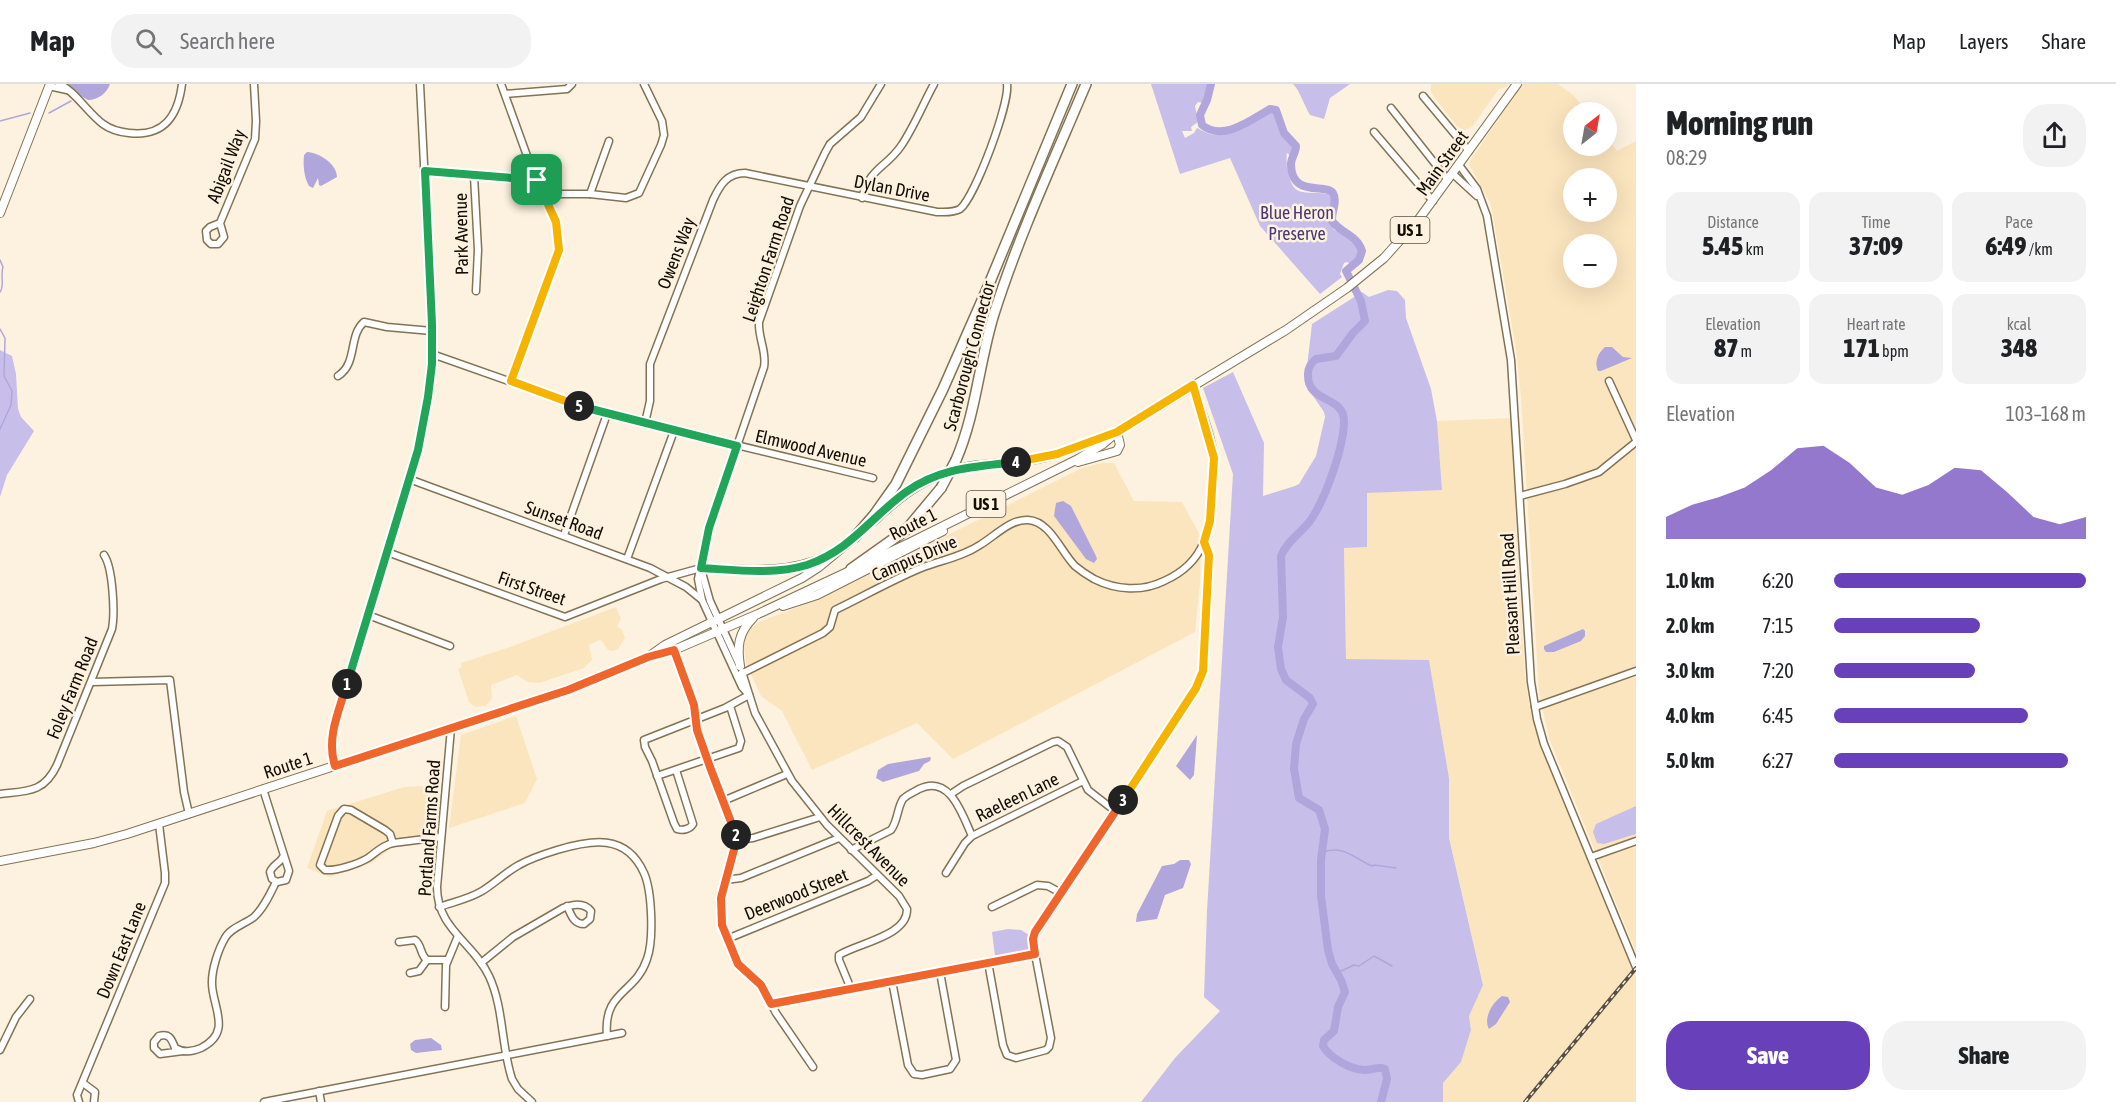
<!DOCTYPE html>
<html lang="en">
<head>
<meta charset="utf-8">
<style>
	body { margin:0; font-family:"Asap Condensed",sans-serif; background:#f2f2f2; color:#202124; height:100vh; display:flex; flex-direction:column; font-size:22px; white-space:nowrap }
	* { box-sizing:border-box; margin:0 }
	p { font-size:20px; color:#757577 }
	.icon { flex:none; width:33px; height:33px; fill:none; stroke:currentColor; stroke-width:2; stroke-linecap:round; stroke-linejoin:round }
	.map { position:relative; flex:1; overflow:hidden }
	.drawer { display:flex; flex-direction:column; background:#fff; width:480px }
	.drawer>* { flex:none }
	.needle { width:39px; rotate:31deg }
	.fabs { position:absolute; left:1563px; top:18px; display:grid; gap:12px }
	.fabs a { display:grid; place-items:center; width:54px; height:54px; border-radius:50%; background:#fff; box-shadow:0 6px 24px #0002; font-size:30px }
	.pin { position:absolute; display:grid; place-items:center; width:51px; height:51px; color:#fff; margin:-26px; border-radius:12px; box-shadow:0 3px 9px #0006 }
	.km { position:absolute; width:30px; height:30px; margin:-15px; border-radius:50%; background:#222; color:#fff; font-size:16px; line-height:30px; text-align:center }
	.round { display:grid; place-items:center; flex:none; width:63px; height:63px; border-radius:24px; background:#f2f2f2 }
	.overview { display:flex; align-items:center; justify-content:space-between; height:102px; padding:0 30px }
	h1 { font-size:33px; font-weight:800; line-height:45px }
	.metrics { display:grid; grid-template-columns:repeat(3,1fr); gap:9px; height:102px; padding:6px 30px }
	.metrics div { display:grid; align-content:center; border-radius:15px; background:#f2f2f2; text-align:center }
	.metrics b { font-size:26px; font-weight:800 }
	.metrics small { font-size:16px; font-weight:400 }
	.metrics p { font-size:16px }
	.chart { height:168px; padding:12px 30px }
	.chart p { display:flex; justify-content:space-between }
	.chart svg { width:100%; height:108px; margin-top:6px; fill:#6840b9; opacity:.7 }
	.button { display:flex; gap:12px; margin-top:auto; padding:12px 30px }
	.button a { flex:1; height:69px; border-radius:24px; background:#6840b9; color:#fff; font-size:24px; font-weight:800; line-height:69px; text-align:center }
	.button a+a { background:#f2f2f2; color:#202124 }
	ul { padding:0 30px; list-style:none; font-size:20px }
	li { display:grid; grid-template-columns:96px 72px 1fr; align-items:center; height:45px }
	li i { height:15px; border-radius:8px; background:#6840b9 }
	header { display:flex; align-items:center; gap:36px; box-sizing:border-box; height:84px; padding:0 30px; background:#fff; border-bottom:2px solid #e0e0e0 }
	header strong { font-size:28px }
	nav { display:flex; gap:33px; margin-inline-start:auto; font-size:21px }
	.search { width:420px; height:54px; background:#f2f2f2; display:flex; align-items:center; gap:15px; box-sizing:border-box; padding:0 21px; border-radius:24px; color:#757577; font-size:22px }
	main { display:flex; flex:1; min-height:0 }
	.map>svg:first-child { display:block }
</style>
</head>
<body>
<header>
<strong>Map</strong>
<div class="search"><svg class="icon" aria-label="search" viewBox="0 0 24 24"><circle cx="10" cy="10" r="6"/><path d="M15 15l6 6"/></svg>Search here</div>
<nav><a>Map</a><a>Layers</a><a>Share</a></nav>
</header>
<main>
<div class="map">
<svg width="1636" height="1018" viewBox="0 0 1636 1018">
	<rect width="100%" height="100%" fill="#fdf2df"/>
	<!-- built -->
	<g fill="#fbe5be" fill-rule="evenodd">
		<polygon points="1431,0 1509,0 1506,3 1499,5 1472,43 1465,46 1458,43 1434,13 1431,7"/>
		<path d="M1522,0H1558L1573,11L1587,28H1574V62H1606L1607,54L1617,67L1636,57V868L1549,654L1539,608L1521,313L1516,265L1491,121L1470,82V77ZM1574,94H1606V128H1574ZM1574,160H1606V194H1574Z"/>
		<polygon points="1512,334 1517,462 1525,592 1529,619 1537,651 1559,708 1636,892 1636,1018 1443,1018 1443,999 1461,978 1471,946 1469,932 1483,900 1449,754 1449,694 1429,577 1346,575 1344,463 1367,463 1367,409 1442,405 1437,337"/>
		<polygon points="1102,379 1114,379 1134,417 1182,418 1201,453 1200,499 1195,548 953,675 917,639 812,686 782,627 761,612 746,579 744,563 745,552 749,545 761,537 791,526 860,495 1082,384"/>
		<polygon points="616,523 621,535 617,542 622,546 625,554 618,565 613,567 608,566 601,556 599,556 589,561 592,576 584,584 539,599 528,598 517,591 491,601 492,614 486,622 475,623 469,618 458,585 462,583 461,579 510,563"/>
		<polygon points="516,632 537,695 525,719 449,744 461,651"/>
		<polygon points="440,701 435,758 394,763 371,779 330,793 307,784 327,727 404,703"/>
	</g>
	<!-- green -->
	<g fill="#c7bfe9">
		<path d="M1151,0H1208L1205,19L1198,18L1195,22L1198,38L1191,43L1192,47H1182L1185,54L1194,49L1197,44C1203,47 1208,50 1215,51C1226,52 1260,37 1267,28L1274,29L1282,51L1290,58L1294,66L1291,72L1287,69C1285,78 1289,101 1297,106C1304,111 1321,107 1331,111L1332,124L1326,126L1334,146L1347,150L1355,157L1360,171L1352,181L1347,178L1344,179L1340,190L1342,193L1320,210L1260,142L1230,74L1180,90Z"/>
		<path d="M1293,0H1350L1330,14L1324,35L1310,31C1305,23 1299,5 1293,0Z"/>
		<polygon points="1388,206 1397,207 1405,216 1406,234 1431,305 1437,337 1442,406 1367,409 1367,463 1344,464 1346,575 1429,576 1449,694 1449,754 1483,901 1469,932 1471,946 1461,978 1443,999 1443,1018 1141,1018 1175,974 1220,927 1204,913 1207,827 1233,390 1203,304 1233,288 1264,359 1263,412 1295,402 1299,400 1316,372 1325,333 1324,328 1305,300 1312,240 1362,208 1369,213"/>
		<polygon points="0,266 12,272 16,290 18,325 21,333 34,347 7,391 0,413"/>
		<polygon points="1636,722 1636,750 1604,760 1597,759 1593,748 1596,740"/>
		<polygon points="1008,845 1021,846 1029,851 1030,865 1028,867 995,872 992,848"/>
	</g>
	<!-- water -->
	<g fill="#b1a6dc">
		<path d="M68,0H110C107,9 98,16 88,16L79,11Z"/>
		<path d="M307,68C320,69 337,80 337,93L321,102L319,101L318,94L313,104L309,102C304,93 303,82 304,71Z"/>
		<path d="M1605,263H1612L1623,273L1632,274L1601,287H1598C1594,278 1598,269 1605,263Z"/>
		<polygon points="1063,417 1071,422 1096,472 1097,475 1094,479 1086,475 1054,432 1056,419"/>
		<polygon points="1583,545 1585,547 1585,552 1581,557 1554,568 1546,568 1544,565 1544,562"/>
		<polygon points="1197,651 1194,691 1190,696 1176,682"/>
		<polygon points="930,673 931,674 930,677 924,680 919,687 883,698 876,694 878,686 888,680"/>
		<polygon points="1180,776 1189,776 1191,780 1183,804 1165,811 1157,835 1136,838 1137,830 1162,782 1174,780"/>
		<path d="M1502,912L1508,913L1510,918L1496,940L1489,945C1483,934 1492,919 1502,912Z"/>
		<polygon points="431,954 441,961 442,966 416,969 411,966 410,960 415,956"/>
	</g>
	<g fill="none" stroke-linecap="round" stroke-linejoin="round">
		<!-- stream -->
		<g stroke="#b1a6dc" stroke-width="1.5">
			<polyline points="49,29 71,17"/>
			<polyline points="0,37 30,29"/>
			<path d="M0,176L3,183C0,191 5,202 0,208"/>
			<polyline points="0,245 5,254 4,292 12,307 11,321 0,345"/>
			<path d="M1322,768C1345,761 1353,774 1372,782L1374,781L1396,784"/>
			<polyline points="1337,889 1354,881 1359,882 1374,872 1392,882"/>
		</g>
		<!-- river -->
		<path stroke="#b1a6dc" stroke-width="8" d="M1211,0L1207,16L1200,31L1202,41C1223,58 1251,36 1270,25L1276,26L1284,49L1296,62C1296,69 1291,74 1291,80C1291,114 1326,99 1333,109C1338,117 1331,129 1332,137C1342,150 1357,151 1362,167L1359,176L1346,187L1361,217L1365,237L1353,249L1336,272L1316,275C1311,279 1308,283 1308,290C1307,320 1344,311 1344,337C1344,363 1325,416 1310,437C1300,450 1287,457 1281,472L1283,533L1278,563L1281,585L1286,596L1310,614L1313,620L1304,635L1296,660L1294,685L1299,714L1319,726L1325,745L1321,776V812L1328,866L1332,880L1341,896L1345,908L1338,923L1334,947L1324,956L1323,962C1330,974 1351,986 1365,986C1373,986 1377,982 1385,985L1387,995L1381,1018"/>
		<!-- minor casing -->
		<g stroke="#837355" stroke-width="9">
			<g id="minor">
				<path d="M59,0C74,6 88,29 103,40C111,46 119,48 129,49C164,53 178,32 182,0"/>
				<polyline points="501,0 530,80 555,134 559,160 554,181 511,297"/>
				<polyline points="49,2 67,6"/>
				<polyline points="505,10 567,5 572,0"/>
				<polyline points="1423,12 1469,67"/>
				<polyline points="1391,24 1448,96"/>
				<polyline points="1374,48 1433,117"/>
				<polyline points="1459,81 1477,105 1487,132 1511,276 1531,598 1537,635 1544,660 1636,883"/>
				<polyline points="425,87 537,96"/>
				<polyline points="1453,90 1477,112"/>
				<polyline points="474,92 478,166 476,207"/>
				<polyline points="590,110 609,57"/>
				<polyline points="544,112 557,110 590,110 626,114 639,109 661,61 664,51 662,37 644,0"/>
				<path d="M862,114C870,83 886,84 901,62C914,43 923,20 934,0"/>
				<polyline points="220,139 224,153 218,160 211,160 207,156 206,147 210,143 220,139 255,55 256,37 254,0"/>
				<polyline points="432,270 591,326 873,394"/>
				<path d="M338,292C358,279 348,252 364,238L387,243L432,247"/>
				<polyline points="1609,297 1636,356"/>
				<path d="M645,339L650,317V280L713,116C720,101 727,89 745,89L937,128C945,128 953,129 960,125C975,113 1010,19 1007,0"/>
				<polyline points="409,395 650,484 686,503 702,516"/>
				<polyline points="1520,412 1565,400 1599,388 1636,358"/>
				<polyline points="564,451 607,330"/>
				<polyline points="387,468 565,533 661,495 701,484"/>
				<polyline points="627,475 674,347"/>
				<polyline points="701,485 710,517 738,578"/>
				<polyline points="368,531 450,562"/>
				<polyline points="674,566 694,621 697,646 710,683 735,749 735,762 720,819 721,833 727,855 738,880 763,904 776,929 813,983"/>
				<path d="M742,588L755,629L792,697L827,741L899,812L907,825C908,852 858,859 839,871V876L851,905"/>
				<path d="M737,592L823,549L830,543L835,526C864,512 892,496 921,484C941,476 962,473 980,461C995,452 1010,435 1028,436C1050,437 1061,468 1075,482C1081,487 1087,491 1094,495C1116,506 1142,508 1164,497C1207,478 1210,445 1213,403C1214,391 1216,379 1213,367C1209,344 1200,323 1193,301"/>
				<polyline points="92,598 170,596 184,708 189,730"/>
				<path d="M749,611L742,603L702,516L698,495L709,444L764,283C767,268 758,254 759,238L800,122L825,69L830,60L861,33L881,0"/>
				<polyline points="1535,623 1636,587"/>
				<path d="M451,644L437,803C437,845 473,858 489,892C504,924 501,962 512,995L518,1005L532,1018"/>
				<polyline points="335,682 331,664 332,652 418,366 431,294 432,240 420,0"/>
				<path d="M676,686L693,740C690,745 683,747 677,745L674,739L652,677L645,663L644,656L725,624L749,611"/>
				<polyline points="657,692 739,664 741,657 730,622"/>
				<path d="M263,705L289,787L286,796L277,798L272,795L270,788C273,780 281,779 284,771"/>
				<path d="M0,710C27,707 44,709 57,681L112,545C115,529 113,484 104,471"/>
				<polyline points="951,710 963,702 1053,658 1058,657 1067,663 1088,706 1115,727"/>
				<polyline points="723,717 787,690"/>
				<path d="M344,725L351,726L385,746L390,750L393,759C381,762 377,768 368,774C358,780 337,787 325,786L320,781L338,732Z"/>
				<polyline points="736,756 753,754 820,733"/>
				<polyline points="393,759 441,753"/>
				<path d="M851,766L891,746C898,737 897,724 903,715C907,711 914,708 919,705C950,690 962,730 972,752"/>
				<polyline points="1591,773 1636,757"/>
				<polyline points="946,789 965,759 972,752 1083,697"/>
				<polyline points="725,796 741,794 839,754"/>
				<path d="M439,823C453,818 469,815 482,807C495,799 506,788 519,781C531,774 544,770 557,766C591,756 626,749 644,789C652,807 654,856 647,875C635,911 603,906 607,952"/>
				<polyline points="992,823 1037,801 1048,802 1061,809"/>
				<polyline points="727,855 868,797 876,792"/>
				<path d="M399,858L415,856C422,861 420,871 427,876H447"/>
				<polyline points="988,878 1003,961 1007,971 1016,974 1046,966 1049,963 1051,954 1035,870 1034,852 1200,598 1203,582 1209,471 1204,458"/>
				<path d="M481,879L513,853L563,824C573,820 584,818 591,827L590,835L584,840C573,840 571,830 567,822"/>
				<polyline points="410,889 419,887 427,876"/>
				<polyline points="892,897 908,981 914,990 922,991 950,985 956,976 940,888"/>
				<polyline points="771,920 1035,870"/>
				<polyline points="445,923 446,881 458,852"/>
				<polyline points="0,966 16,933 30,915"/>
				<path d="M183,967L160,970L154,964V958L159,952C170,949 172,956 175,964C184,969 192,968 201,964C234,948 211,921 212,898C212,885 218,866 225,854C230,844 245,840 254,833C264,824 270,810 276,798"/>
				<polyline points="83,999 95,1008 94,1018"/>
				<polyline points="319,1007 321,1018"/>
				<polyline points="79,1018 77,1011 165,799 165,789 159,740"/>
				<polyline points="264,1018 622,949"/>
			</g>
		</g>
		<!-- major casing -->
		<g stroke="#837355" stroke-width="10">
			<g id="major">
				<polyline points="0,129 50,0"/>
				<polyline points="1078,378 1117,367 1120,361 1117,348"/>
				<path d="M873,438C902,410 932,388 972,382C994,379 1016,379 1037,375C1065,370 1090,358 1117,348"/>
				<path d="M701,484C746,486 788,491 829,471"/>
				<polyline points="783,522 817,511 943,447"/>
				<polyline points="650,573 674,566 758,530 911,458 1078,375 1103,360 1117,348 1286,246 1347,204 1384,174 1419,135 1517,0"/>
				<path d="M740,582C737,563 738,549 753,534"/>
				<polyline points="0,777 94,759 127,750 581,601 648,573 665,561 802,494 819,483 859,450"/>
			</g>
		</g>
		<!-- highway casing -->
		<g stroke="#837355" stroke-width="12">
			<g id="highway">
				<path d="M956,376C976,330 979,278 994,230C1019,151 1054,76 1086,0"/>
				<polyline points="855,453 874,431 896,400 943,305 987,205 1072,0"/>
				<polyline points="851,485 906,446 941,404"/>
			</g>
		</g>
		<!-- minor -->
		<use href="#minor" stroke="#fff" stroke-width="6"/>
		<!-- major -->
		<use href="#major" stroke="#fff" stroke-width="8"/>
		<!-- highway -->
		<use href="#highway" stroke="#fff" stroke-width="9"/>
		<!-- rail casing -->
		<g stroke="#574f43" stroke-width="4">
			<polyline id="rail" points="1525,1018 1636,884"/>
		</g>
		<!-- rail -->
		<use href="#rail" stroke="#fdf2df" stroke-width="1.5" stroke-dasharray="4.5" stroke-linecap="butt"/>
		<!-- highway-bridge casing -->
		<g stroke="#837355" stroke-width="12" stroke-linecap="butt">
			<polyline id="highway-bridge" points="941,404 956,376"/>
		</g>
		<!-- highway-bridge -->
		<use href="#highway-bridge" stroke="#fff" stroke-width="9"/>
	</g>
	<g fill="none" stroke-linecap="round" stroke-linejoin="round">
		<!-- split-1 casing -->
		<g stroke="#fff" stroke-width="12">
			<polyline id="split-1" points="347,600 418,366 428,313 432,280 432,240 425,87 537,96"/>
		</g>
		<!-- split-2 casing -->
		<g stroke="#fff" stroke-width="12">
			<path id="split-2" d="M347,600C339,627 326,654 335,682L568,606L648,573L674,566L694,621L697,646L710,683L736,751"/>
		</g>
		<!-- split-3 casing -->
		<g stroke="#fff" stroke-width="12">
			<polyline id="split-3" points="736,751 735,762 721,814 722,841 738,880 761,901 771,920 1035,870 1033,855 1035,848 1123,716"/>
		</g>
		<!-- split-4 casing -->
		<g stroke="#fff" stroke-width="12">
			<polyline id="split-4" points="1016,378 1057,370 1117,348 1193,301 1214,374 1210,437 1204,458 1209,471 1203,587 1196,604 1123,716"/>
		</g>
		<!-- split-5 casing -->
		<g stroke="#fff" stroke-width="12">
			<path id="split-5" d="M579,322L737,362L709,444L701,484C736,486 774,491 807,481C851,466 871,433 906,408C941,383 976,383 1016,378"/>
		</g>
		<!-- split-6 casing -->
		<g stroke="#fff" stroke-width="12">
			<polyline id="split-6" points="537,96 556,138 559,166 511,297 579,322"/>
		</g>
		<!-- split-1 -->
		<use href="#split-1" stroke="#22a559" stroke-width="8"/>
		<!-- split-2 -->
		<use href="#split-2" stroke="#f0652b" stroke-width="8"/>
		<!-- split-3 -->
		<use href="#split-3" stroke="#f0652b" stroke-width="8"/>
		<!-- split-4 -->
		<use href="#split-4" stroke="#f5b400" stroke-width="8"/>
		<!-- split-5 -->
		<use href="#split-5" stroke="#22a559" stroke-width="8"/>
		<!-- split-6 -->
		<use href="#split-6" stroke="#f5b400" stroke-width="8"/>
	</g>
	<g text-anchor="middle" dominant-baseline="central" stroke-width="5" stroke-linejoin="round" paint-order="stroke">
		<!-- shield labels -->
		<g fill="#fdf2df" stroke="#585145" stroke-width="1.5">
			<rect x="1390.5" y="133" width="39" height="26" rx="4.5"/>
			<rect x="966.5" y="407" width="39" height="26" rx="4.5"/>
		</g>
		<g font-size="16" font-weight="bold" fill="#120c03">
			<text x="1410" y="146">US 1</text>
			<text x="986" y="420">US 1</text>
		</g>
		<!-- street labels -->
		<g font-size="18" fill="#120c03" stroke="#fdf2df">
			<text transform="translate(1442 79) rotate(-54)">Main Street</text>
			<text transform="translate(226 82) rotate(-69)">Abigail Way</text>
			<text transform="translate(892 104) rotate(11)">Dylan Drive</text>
			<text transform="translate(461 150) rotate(-91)">Park Avenue</text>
			<text transform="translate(676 169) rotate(-69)">Owens Way</text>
			<text transform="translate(768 175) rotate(-72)">Leighton Farm Road</text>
			<text transform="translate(969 272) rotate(-75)">Scarborough Connector</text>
			<text transform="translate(811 364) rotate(13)">Elmwood Avenue</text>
			<text transform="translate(564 436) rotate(20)">Sunset Road</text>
			<text transform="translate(913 440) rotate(-26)">Route 1</text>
			<text transform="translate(914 474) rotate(-23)">Campus Drive</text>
			<text transform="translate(532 504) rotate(19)">First Street</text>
			<text transform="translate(1510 510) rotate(-93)">Pleasant Hill Road</text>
			<text transform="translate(72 604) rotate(-68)">Foley Farm Road</text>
			<text transform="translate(288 681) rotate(-18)">Route 1</text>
			<text transform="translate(1017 713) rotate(-26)">Raeleen Lane</text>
			<text transform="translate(429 744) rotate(-86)">Portland Farms Road</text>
			<text transform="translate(869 761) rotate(45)">Hillcrest Avenue</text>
			<text transform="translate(796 810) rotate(-22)">Deerwood Street</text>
			<text transform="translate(121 866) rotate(-68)">Down East Lane</text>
		</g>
		<!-- park labels -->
		<g font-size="18" fill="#493777" stroke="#fdf2df">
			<text x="1297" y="128">Blue Heron<tspan x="1297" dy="21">Preserve</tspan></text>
		</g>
	</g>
</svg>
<div class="fabs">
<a><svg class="needle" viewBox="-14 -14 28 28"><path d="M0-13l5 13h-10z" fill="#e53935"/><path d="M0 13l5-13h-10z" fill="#757577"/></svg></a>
<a>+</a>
<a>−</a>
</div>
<div class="pin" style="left:537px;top:96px;background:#1e9e55"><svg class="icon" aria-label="arrive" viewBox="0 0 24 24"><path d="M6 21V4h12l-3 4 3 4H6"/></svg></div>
<b class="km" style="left:347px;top:600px">1</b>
<b class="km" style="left:736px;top:751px">2</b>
<b class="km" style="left:1123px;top:716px">3</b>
<b class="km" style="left:1016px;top:378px">4</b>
<b class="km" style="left:579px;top:322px">5</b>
</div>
<section class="drawer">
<div class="overview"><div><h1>Morning run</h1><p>08:29</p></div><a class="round"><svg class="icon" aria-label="share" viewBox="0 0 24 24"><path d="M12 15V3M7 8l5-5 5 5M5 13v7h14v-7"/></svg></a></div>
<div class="metrics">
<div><p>Distance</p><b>5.45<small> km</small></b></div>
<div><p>Time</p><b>37:09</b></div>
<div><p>Pace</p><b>6:49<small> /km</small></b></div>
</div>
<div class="metrics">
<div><p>Elevation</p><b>87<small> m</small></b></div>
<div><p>Heart rate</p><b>171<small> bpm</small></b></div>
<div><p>kcal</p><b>348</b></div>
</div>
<div class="chart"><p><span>Elevation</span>103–168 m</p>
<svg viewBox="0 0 160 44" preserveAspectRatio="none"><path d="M0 44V35L10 30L20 27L30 23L40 16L50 7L60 6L70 13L80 23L90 26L100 22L110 15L120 16L130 25L140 35L150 38L160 35V44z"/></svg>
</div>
<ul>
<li><b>1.0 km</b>6:20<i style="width:100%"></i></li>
<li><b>2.0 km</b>7:15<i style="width:58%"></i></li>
<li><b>3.0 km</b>7:20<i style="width:56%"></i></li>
<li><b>4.0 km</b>6:45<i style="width:77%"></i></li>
<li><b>5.0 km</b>6:27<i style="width:93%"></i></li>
</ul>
<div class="button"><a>Save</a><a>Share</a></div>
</section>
</main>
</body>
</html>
